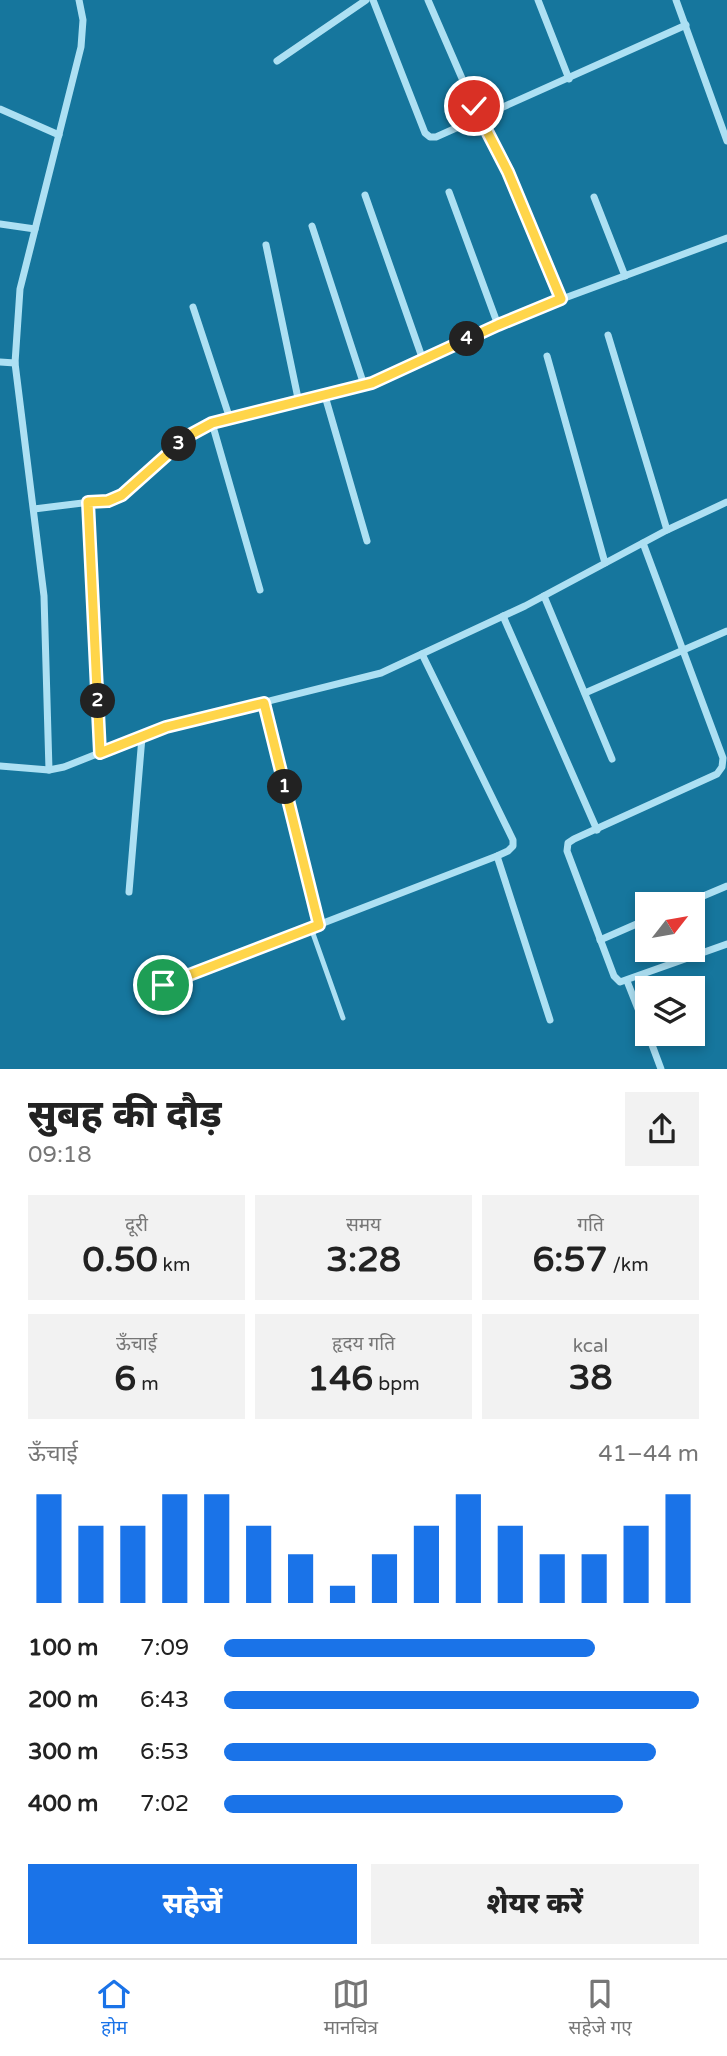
<!DOCTYPE html>
<html lang="hi">
<head>
<meta charset="utf-8">
<style>
	body { margin:0; font-family:"Varela Round","Noto Sans Devanagari",sans-serif; background:#f2f2f2; color:#222; height:100vh; display:flex; flex-direction:column; font-size:26px; white-space:nowrap }
	* { box-sizing:border-box; margin:0 }
	p { font-size:23px; color:#767676 }
	.icon { flex:none; width:38px; height:38px; fill:none; stroke:currentColor; stroke-width:2; stroke-linecap:round; stroke-linejoin:round }
	.map { position:relative; height:1069px; overflow:hidden }
	.details { display:flex; flex-direction:column; background:#fff; flex:1 }
	.details>* { flex:none }
	.needle { width:46px; rotate:59deg }
	.controls { position:absolute; left:635px; top:892px; display:grid; gap:14px }
	.controls a { display:grid; place-items:center; width:70px; height:70px; border-radius:0px; background:#fff; box-shadow:0 4px 10px #0003; font-size:35px }
	.pin { position:absolute; display:grid; place-items:center; width:60px; height:60px; color:#fff; margin:-30px; border:4px solid #fff; border-radius:50%; box-shadow:0 2px 7px #0007 }
	.km { position:absolute; width:35px; height:35px; margin:-18px; border-radius:50%; background:#222; color:#fff; font-size:19px; line-height:35px; text-align:center }
	.round { display:grid; place-items:center; flex:none; width:74px; height:74px; border-radius:0px; background:#f2f2f2 }
	.head { display:flex; align-items:center; justify-content:space-between; height:119px; padding:0 28px }
	h1 { font-size:38px; font-weight:800; line-height:52px }
	.metrics { display:grid; grid-template-columns:repeat(3,1fr); gap:10px; height:119px; padding:7px 28px }
	.metrics div { display:grid; align-content:center; border-radius:0px; background:#f2f2f2; text-align:center }
	.metrics b { font-size:35px; font-weight:800 }
	.metrics small { font-size:19px; font-weight:400 }
	.metrics p { font-size:19px }
	.chart { height:196px; padding:14px 28px }
	.chart p { display:flex; justify-content:space-between }
	.chart svg { width:100%; height:126px; margin-top:7px; stroke:#1a73e8; stroke-width:6 }
	.cta { display:flex; gap:14px; margin-top:auto; padding:14px 28px }
	.cta a { flex:1; height:80px; border-radius:0px; background:#1a73e8; color:#fff; font-size:28px; font-weight:800; line-height:80px; text-align:center }
	.cta a+a { background:#f2f2f2; color:#222 }
	ul { padding:0 28px; list-style:none; font-size:23px }
	li { display:grid; grid-template-columns:112px 84px 1fr; align-items:center; height:52px }
	li i { height:18px; border-radius:9px; background:#1a73e8 }
	.dock { display:flex; justify-content:space-around; align-items:center; height:98px; border-top:2px solid #e0e0e0; background:#fff; font-size:19px; color:#767676 }
	.dock a { display:grid; justify-items:center; gap:4px }
	.dock .current { color:#1a73e8 }
	.map>svg:first-child { display:block }
</style>
</head>
<body>
<div class="map">
<svg width="727" height="1069" viewBox="0 0 727 1069">
	<rect width="100%" height="100%" fill="#16769d"/>
	<g fill="none" stroke-linecap="round" stroke-linejoin="round">
		<!-- lane -->
		<polyline stroke="#ade0f3" stroke-width="5" points="311,928 343,1018"/>
		<!-- street -->
		<g stroke="#ade0f3" stroke-width="7">
			<polyline points="373,0 425,133 430,137 436,137 686,25"/>
			<polyline points="428,0 474,106 508,172 561,299"/>
			<polyline points="538,0 569,79"/>
			<polyline points="676,0 727,141"/>
			<polyline points="277,61 366,0"/>
			<polyline points="0,109 59,135"/>
			<polyline points="449,192 498,325"/>
			<polyline points="365,195 423,360"/>
			<polyline points="594,197 625,276"/>
			<polyline points="0,224 35,229"/>
			<polyline points="312,226 364,385"/>
			<polyline points="266,245 299,403"/>
			<polyline points="193,307 230,419"/>
			<polyline points="608,335 667,530"/>
			<polyline points="547,356 605,563"/>
			<polyline points="0,362 15,363"/>
			<polyline points="325,396 367,541"/>
			<polyline points="212,423 260,590"/>
			<polyline points="88,502 100,753"/>
			<polyline points="34,509 115,499 188,436 212,423 371,383 535,309 727,238"/>
			<polyline points="643,543 723,758 722,767 717,774 574,839 568,843 567,851 614,976 620,982 727,944"/>
			<polyline points="544,596 612,759"/>
			<polyline points="503,616 597,830"/>
			<polyline points="585,693 727,631"/>
			<polyline points="264,703 319,925"/>
			<polyline points="0,766 49,770 64,767 165,727 381,673 525,606 667,530 727,502"/>
			<polyline points="49,770 44,596 15,363 20,289 81,47 83,20 79,0"/>
			<polyline points="497,856 550,1020"/>
			<polyline points="129,892 142,737"/>
			<polyline points="682,905 727,886"/>
			<polyline points="600,940 648,919"/>
			<polyline points="627,981 648,1034"/>
			<polyline points="163,985 497,856 508,851 513,846 513,840 422,654"/>
			<polyline points="648,1034 661,1069"/>
		</g>
	</g>
	<g fill="none" stroke-linecap="round" stroke-linejoin="round">
		<!-- route casing -->
		<g stroke="#fff" stroke-width="14">
			<polyline id="route" points="163,985 319,925 264,703 166,727 100,753 88,502 108,501 122,495 188,436 212,423 372,383 498,325 561,299 508,172 474,106"/>
		</g>
		<!-- route -->
		<use href="#route" stroke="#ffd54a" stroke-width="9"/>
	</g>
</svg>
<div class="controls">
<a><svg class="needle" viewBox="-14 -14 28 28"><path d="M0-13l5 13h-10z" fill="#e53935"/><path d="M0 13l5-13h-10z" fill="#767676"/></svg></a>
<a><svg class="icon" aria-label="layers" viewBox="0 0 24 24"><path d="M12 4l9 5-9 5-9-5zM3 14l9 5 9-5"/></svg></a>
</div>
<div class="pin" style="left:163px;top:985px;background:#1e9e55"><svg class="icon" aria-label="arrive" viewBox="0 0 24 24"><path d="M6 21V4h12l-3 4 3 4H6"/></svg></div>
<div class="pin" style="left:474px;top:106px;background:#d93025"><svg class="icon" aria-label="check" viewBox="0 0 24 24"><path d="M5 12l5 5 9-10"/></svg></div>
<b class="km" style="left:285px;top:787px">1</b>
<b class="km" style="left:98px;top:701px">2</b>
<b class="km" style="left:179px;top:444px">3</b>
<b class="km" style="left:467px;top:339px">4</b>
</div>
<section class="details">
<div class="head"><div><h1>सुबह की दौड़</h1><p>09:18</p></div><a class="round"><svg class="icon" aria-label="share" viewBox="0 0 24 24"><path d="M12 15V3M7 8l5-5 5 5M5 13v7h14v-7"/></svg></a></div>
<div class="metrics">
<div><p>दूरी</p><b>0.50<small> km</small></b></div>
<div><p>समय</p><b>3:28</b></div>
<div><p>गति</p><b>6:57<small> /km</small></b></div>
</div>
<div class="metrics">
<div><p>ऊँचाई</p><b>6<small> m</small></b></div>
<div><p>हृदय गति</p><b>146<small> bpm</small></b></div>
<div><p>kcal</p><b>38</b></div>
</div>
<div class="chart"><p><span>ऊँचाई</span>41–44 m</p>
<svg viewBox="0 0 160 44" preserveAspectRatio="none"><path d="M5 44V6M15 44V17M25 44V17M35 44V6M45 44V6M55 44V17M65 44V27M75 44V38M85 44V27M95 44V17M105 44V6M115 44V17M125 44V27M135 44V27M145 44V17M155 44V6"/></svg>
</div>
<ul>
<li><b>100 m</b>7:09<i style="width:78%"></i></li>
<li><b>200 m</b>6:43<i style="width:100%"></i></li>
<li><b>300 m</b>6:53<i style="width:91%"></i></li>
<li><b>400 m</b>7:02<i style="width:84%"></i></li>
</ul>
<div class="cta"><a>सहेजें</a><a>शेयर करें</a></div>
</section>
<nav class="dock">
<a class="current"><svg class="icon" aria-label="home" viewBox="0 0 24 24"><path d="M3 11l9-7 9 7M6 9v11h12V9"/></svg>होम</a>
<a><svg class="icon" aria-label="map" viewBox="0 0 24 24"><path d="M3 6l6-2 6 2 6-2v14l-6 2-6-2-6 2zM9 4v14M15 6v14"/></svg>मानचित्र</a>
<a><svg class="icon" aria-label="saved" viewBox="0 0 24 24"><path d="M7 4h10v16l-5-4-5 4z"/></svg>सहेजे गए</a>
</nav>
</body>
</html>
